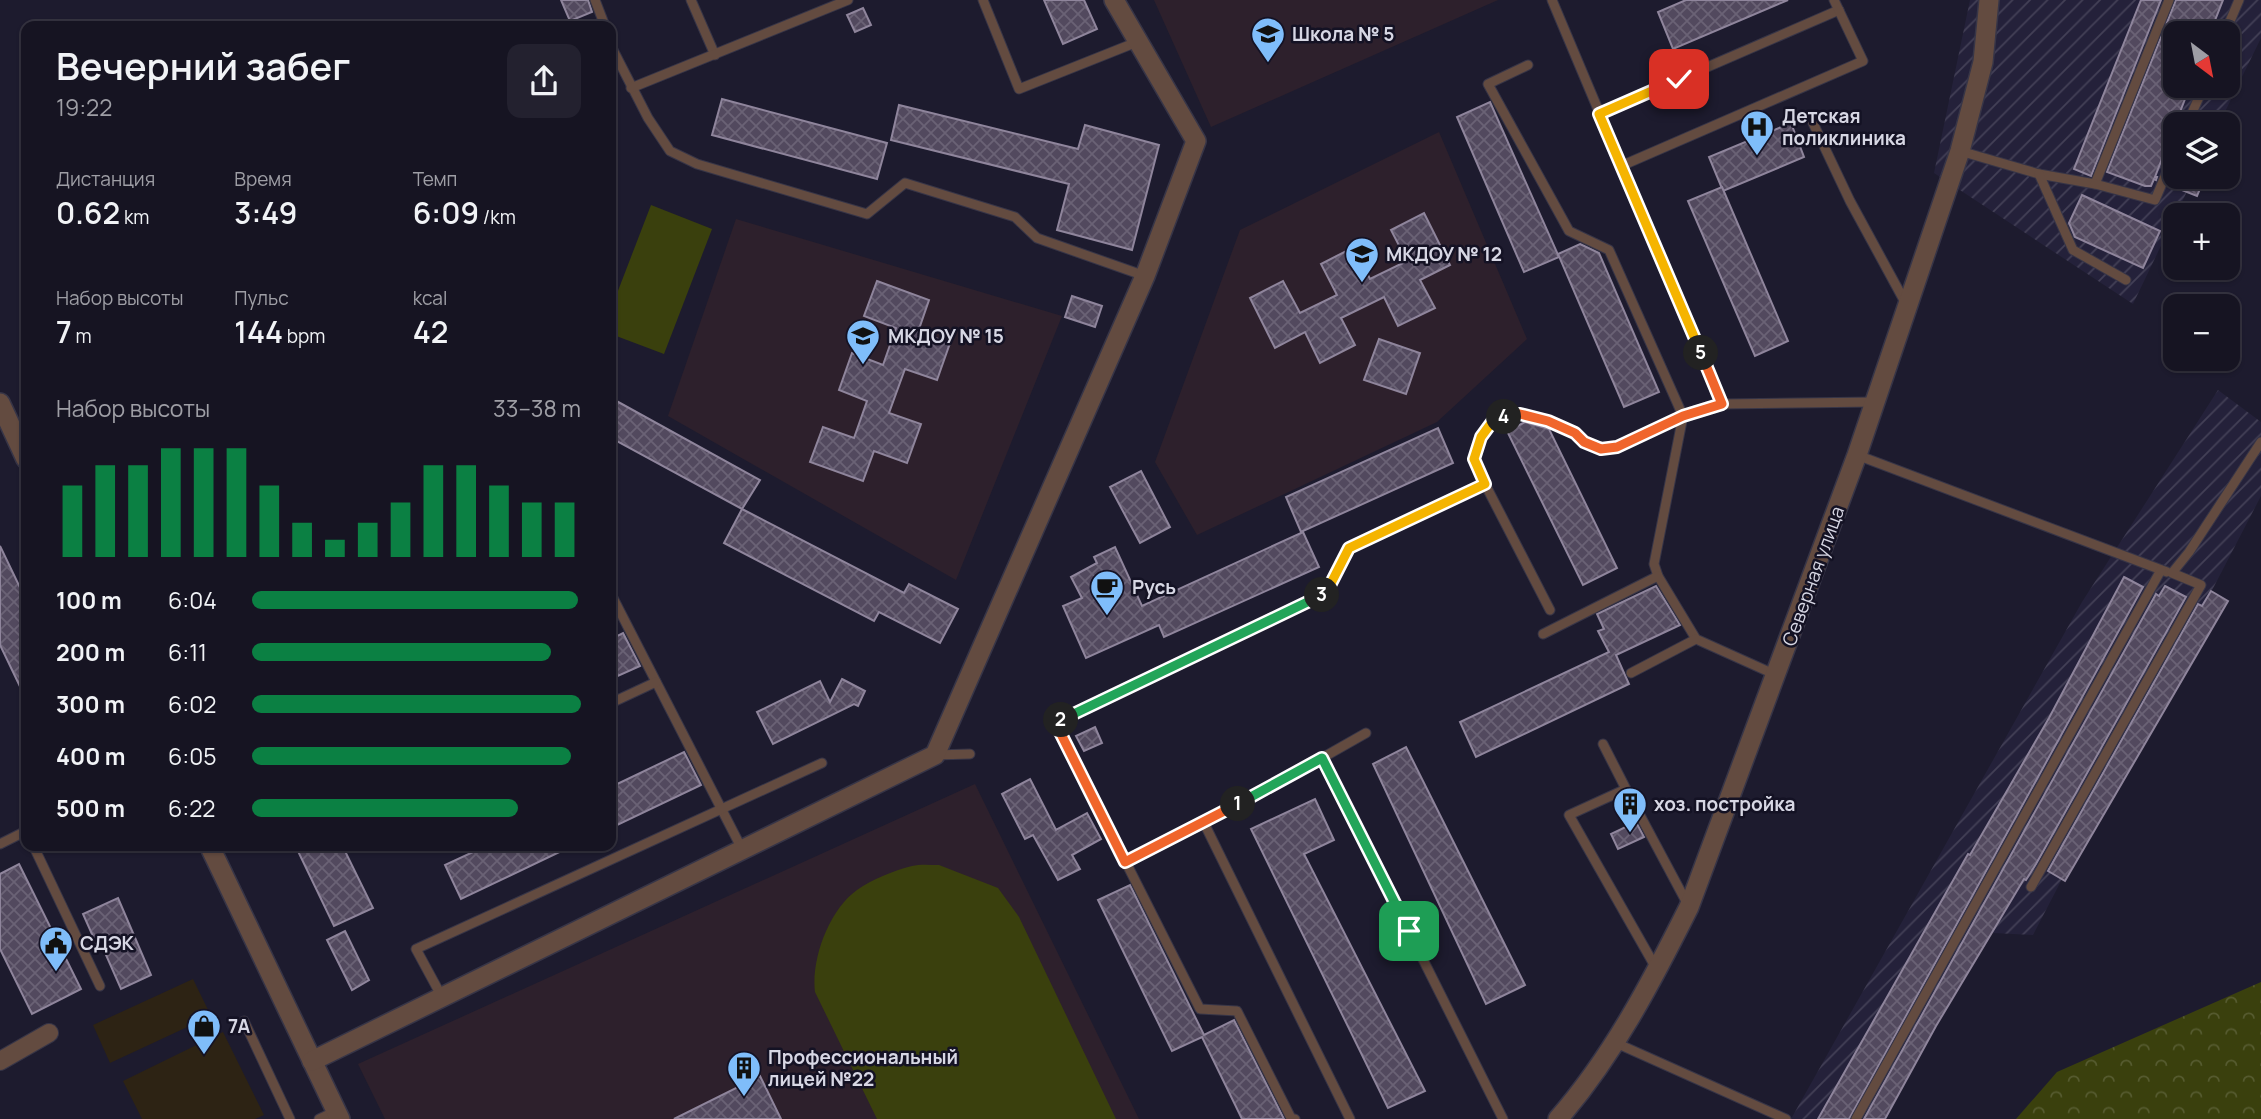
<!DOCTYPE html>
<html lang="ru">
<head>
<meta charset="utf-8">
<style>
	body { margin:0; font-family:Manrope,sans-serif; background:#23212f; color:#f1f3f6; height:100vh; display:flex; flex-direction:column; font-size:26px; white-space:nowrap }
	* { box-sizing:border-box; margin:0 }
	p { font-size:23px; color:#9e9ea5 }
	.icon { flex:none; width:38px; height:38px; fill:none; stroke:currentColor; stroke-width:2; stroke-linecap:round; stroke-linejoin:round }
	.map { position:relative; flex:1; overflow:hidden }
	.side { position:absolute; left:21px; top:21px; width:595px; height:830px; display:flex; flex-direction:column; background:#161422; border-radius:14px; box-shadow:0 2px 5px #0004,0 0 0 2px #353340 }
	.side>* { flex:none }
	.needle { width:46px; rotate:148deg }
	.tools { position:absolute; left:2163px; top:21px; display:grid; gap:14px }
	.tools a { display:grid; place-items:center; width:77px; height:77px; border-radius:14px; background:#161422; box-shadow:0 2px 5px #0004,0 0 0 2px #353340; font-size:35px }
	.pin { position:absolute; display:grid; place-items:center; width:60px; height:60px; color:#fff; margin:-30px; border-radius:14px; box-shadow:0 4px 10px #0006 }
	.km { position:absolute; width:35px; height:35px; margin:-18px; border-radius:50%; background:#222; color:#fff; font-size:19px; line-height:35px; text-align:center }
	.round { display:grid; place-items:center; flex:none; width:74px; height:74px; border-radius:14px; background:#23212f }
	.summary { display:flex; align-items:center; justify-content:space-between; height:119px; padding:0 35px }
	h1 { font-size:38px; font-weight:600; line-height:52px }
	.stats { display:grid; grid-template-columns:repeat(3,1fr); gap:10px; height:119px; padding:7px 35px }
	.stats div { display:grid; align-content:center }
	.stats b { font-size:30px; font-weight:600 }
	.stats small { font-size:19px; font-weight:400 }
	.stats p { font-size:19px }
	.chart { height:196px; padding:14px 35px }
	.chart p { display:flex; justify-content:space-between }
	.chart svg { width:100%; height:126px; margin-top:7px; stroke:#0b8043; stroke-width:6 }
	ul { padding:0 35px; list-style:none; font-size:23px }
	li { display:grid; grid-template-columns:112px 84px 1fr; align-items:center; height:52px }
	li i { height:18px; border-radius:9px; background:#0b8043 }
	.map>svg:first-child { display:block }
</style>
</head>
<body>
<div class="map">
<svg width="2261" height="1119" viewBox="0 0 2261 1119">
	<defs>
		<pattern id="industrial-furrows" width="10" height="10" patternUnits="userSpaceOnUse" patternTransform="scale(1.75)"><rect width="10" height="10" fill="#24213a"/><path d="M-1 1l2-2M0 10L10 0M9 11l2-2" fill="none" stroke="#434056"/></pattern>
		<pattern id="forest-crowns" width="20" height="18" patternUnits="userSpaceOnUse" patternTransform="scale(1.75)"><rect width="20" height="18" fill="#3a400d"/><path d="M2 6a3 3 0 1 1 6 0M12 15a3 3 0 1 1 6 0" fill="none" stroke="#565b30"/></pattern>
		<pattern id="building-cross-hatch" width="8" height="8" patternUnits="userSpaceOnUse" patternTransform="scale(1.75)"><rect width="8" height="8" fill="#52495e"/><path d="M0 0l8 8M0 8l8-8" fill="none" stroke="#6a6275"/></pattern>
	</defs>
	<rect width="100%" height="100%" fill="#1d1b2e"/>
	<!-- commercial -->
	<g fill="#2d2314">
		<polygon points="193,979 211,1016 110,1063 93,1025"/>
		<polygon points="223,1032 264,1115 255,1119 142,1119 123,1081"/>
	</g>
	<!-- industrial -->
	<g fill="url(#industrial-furrows)" fill-rule="evenodd">
		<path d="M1970,0H2261V38L2219,124H2175V177H2194L2133,304L1934,173ZM2175,33H2228V86H2175Z"/>
		<polygon points="2218,390 2261,422 2261,496 2033,935 1974,932 1871,1119 1791,1119 2082,602"/>
	</g>
	<!-- education -->
	<g fill="#2d202c">
		<polygon points="1154,0 1498,0 1211,127"/>
		<polygon points="1439,132 1527,339 1437,422 1197,535 1155,462 1240,230"/>
		<polygon points="736,219 1062,316 956,580 668,416"/>
		<polygon points="975,784 1139,1119 385,1119 358,1064"/>
	</g>
	<!-- green -->
	<g fill="#3a400d">
		<polygon points="651,205 712,229 664,354 611,334 611,309"/>
		<path d="M939,865L998,888L1019,917L1116,1119H877L815,992C811,959 829,910 857,890C871,880 895,870 912,866C920,864 930,865 939,865Z"/>
	</g>
	<!-- forest -->
	<polygon fill="url(#forest-crowns)" points="2261,982 2261,1119 2016,1119 2057,1072"/>
	<!-- building -->
	<g fill="url(#building-cross-hatch)" stroke="#8f859c" stroke-width="2">
		<polygon points="561,0 588,0 592,12 570,21"/>
		<polygon points="1044,0 1084,0 1097,29 1063,44"/>
		<polygon points="1686,0 1788,0 1673,49 1658,12"/>
		<polygon points="2141,0 2161,0 2091,176 2074,169"/>
		<polygon points="2176,0 2223,0 2210,33 2175,33 2175,86 2190,86 2155,177 2157,177 2156,180 2154,179 2151,186 2145,186 2107,172"/>
		<polygon points="863,8 871,25 855,32 847,15"/>
		<polygon points="722,99 887,143 877,179 712,135"/>
		<polygon points="1490,102 1559,257 1524,272 1457,117"/>
		<polygon points="899,105 1078,149 1085,125 1159,145 1132,250 1057,230 1069,184 891,140"/>
		<polygon points="1791,123 1804,157 1723,191 1709,157"/>
		<polygon points="2173,177 2205,177 2197,196 2169,185"/>
		<polygon points="1722,187 1788,341 1755,356 1688,201"/>
		<polygon points="2082,195 2160,231 2143,268 2075,237 2069,223"/>
		<polygon points="1424,213 1450,265 1420,280 1435,308 1398,326 1384,297 1341,318 1355,345 1320,363 1305,332 1275,348 1250,298 1283,281 1300,313 1337,295 1321,264 1354,247 1370,279 1407,261 1391,230"/>
		<polygon points="1580,244 1599,253 1659,392 1624,407 1558,254"/>
		<polygon points="877,281 929,300 918,332 950,343 937,380 905,369 889,413 921,424 907,463 874,451 863,481 810,462 823,427 854,438 867,401 839,390 852,353 883,365 896,328 864,316"/>
		<polygon points="1072,296 1102,306 1095,327 1065,317"/>
		<polygon points="1379,339 1420,353 1406,394 1364,380"/>
		<polygon points="611,398 760,480 742,509 611,438"/>
		<polygon points="1525,422 1549,429 1617,568 1583,585 1507,431"/>
		<polygon points="1438,428 1453,463 1301,532 1286,497"/>
		<polygon points="1141,471 1170,527 1140,543 1110,487"/>
		<polygon points="742,509 904,593 909,584 958,609 940,643 879,612 874,621 724,543"/>
		<polygon points="1303,532 1319,567 1164,637 1159,625 1086,658 1063,606 1082,598 1071,577 1097,563 1094,557 1115,547 1142,606"/>
		<polygon points="0,546 26,600 26,699 0,645"/>
		<polygon points="2124,577 2143,587 1849,1119 1818,1119 1968,854 1970,855 2049,718"/>
		<polygon points="1656,586 1680,625 1616,655 1629,684 1476,757 1460,722 1609,652 1598,631 1604,629 1597,614"/>
		<polygon points="2165,586 2186,597 2036,864 2026,880 2024,879 1936,1026 1885,1119 1864,1119 2156,594 2159,596"/>
		<polygon points="2211,591 2228,601 2065,881 2048,871 2198,604 2202,606"/>
		<polygon points="623,633 640,666 611,679 611,639"/>
		<polygon points="842,679 865,691 858,706 854,704 773,744 757,712 820,681 830,702"/>
		<polygon points="1095,727 1102,743 1084,751 1076,736"/>
		<polygon points="1406,747 1525,985 1486,1004 1373,764"/>
		<polygon points="684,752 701,785 611,828 611,787"/>
		<polygon points="1030,779 1056,830 1087,813 1101,839 1072,855 1080,869 1058,880 1033,835 1025,839 1002,794"/>
		<polygon points="1315,799 1334,840 1304,854 1425,1091 1388,1108 1251,829"/>
		<polygon points="1636,822 1644,837 1618,849 1611,834"/>
		<polygon points="295,845 342,845 373,908 334,926"/>
		<polygon points="488,845 574,845 461,899 445,865"/>
		<polygon points="19,864 81,989 32,1014 0,949 0,874"/>
		<polygon points="1130,885 1204,1035 1234,1020 1284,1119 1242,1119 1202,1037 1172,1051 1098,900"/>
		<polygon points="118,898 151,975 121,989 103,948 99,950 83,914"/>
		<polygon points="345,931 369,980 352,990 327,940"/>
		<polygon points="760,1076 781,1119 674,1119"/>
	</g>
	<g fill="none" stroke-linecap="round" stroke-linejoin="round">
		<!-- service casing -->
		<g stroke="#373547" stroke-width="11">
			<g id="service">
				<polyline points="595,0 605,26"/>
				<polyline points="691,0 715,55"/>
				<polyline points="983,0 1019,89 1137,42"/>
				<polyline points="2225,33 2239,0"/>
				<polyline points="611,46 648,118 670,151 697,164 867,214 905,183 1015,217 1037,238 1145,276"/>
				<polyline points="1528,65 1488,84 1569,231 1609,250 1683,416 1654,564 1658,576 1696,639 1776,675"/>
				<polyline points="631,88 848,0"/>
				<polyline points="1599,114 1839,10"/>
				<polyline points="1813,123 1850,201 1905,302"/>
				<polyline points="2187,124 2204,86"/>
				<polyline points="1960,151 2039,174 2095,184 2169,0"/>
				<polyline points="1621,166 1863,61 1834,0"/>
				<polyline points="2039,174 2073,250 2126,280"/>
				<polyline points="2095,184 2155,200 2175,153"/>
				<polyline points="1722,404 1874,402"/>
				<polyline points="1857,455 2167,572"/>
				<polyline points="1485,484 1474,459 1481,437 1495,418 1520,414 1548,421 1575,434 1594,447 1617,448 1683,416 1722,404 1552,0"/>
				<polyline points="611,594 742,849"/>
				<polyline points="1543,634 1658,576"/>
				<polyline points="1631,673 1696,639"/>
				<polyline points="611,703 656,682"/>
				<polyline points="1603,744 1626,789 1569,815 1656,968"/>
				<polyline points="935,755 970,754"/>
				<polyline points="1322,758 1366,733"/>
				<polyline points="1626,789 1688,905"/>
				<polyline points="0,844 26,831"/>
				<polyline points="33,845 100,986"/>
				<polyline points="1125,862 1204,823"/>
				<polyline points="2031,887 2201,585 2172,573 2189,552 2261,442"/>
				<polyline points="442,997 416,949 822,763"/>
				<polyline points="244,1021 290,1119"/>
				<polyline points="1616,1043 1786,1119"/>
				<polyline points="319,1119 336,1111"/>
				<polyline points="1295,1119 1291,1118 1237,1011 1200,1009 1055,722 1326,593 1349,548 1485,484 1550,610"/>
				<polyline points="1350,1119 1204,823 1322,758 1503,1119"/>
				<polyline points="1856,1119 2161,570"/>
			</g>
		</g>
		<!-- minor casing -->
		<g stroke="#373547" stroke-width="20">
			<polyline id="minor" points="0,1061 49,1033"/>
		</g>
		<!-- tertiary casing -->
		<g stroke="#373547" stroke-width="22">
			<g id="tertiary">
				<polyline points="0,403 26,459"/>
				<polyline points="209,845 340,1119"/>
				<polyline points="312,1061 935,755 1145,276 1196,141 1114,0"/>
				<path d="M1558,1119C1613,1056 1652,981 1689,907L1857,455L1960,151L1983,62L1989,0"/>
			</g>
		</g>
		<!-- service -->
		<use href="#service" stroke="#634b40" stroke-width="9"/>
		<!-- minor -->
		<use href="#minor" stroke="#634b40" stroke-width="18"/>
		<!-- tertiary -->
		<use href="#tertiary" stroke="#634b40" stroke-width="19"/>
	</g>
	<g fill="none" stroke-linecap="round" stroke-linejoin="round">
		<!-- split-1 casing -->
		<g stroke="#fff" stroke-width="14">
			<polyline id="split-1" points="1238,804 1322,758 1409,931"/>
		</g>
		<!-- split-2 casing -->
		<g stroke="#fff" stroke-width="14">
			<polyline id="split-2" points="1061,720 1055,722 1125,862 1238,804"/>
		</g>
		<!-- split-3 casing -->
		<g stroke="#fff" stroke-width="14">
			<polyline id="split-3" points="1061,720 1322,595"/>
		</g>
		<!-- split-4 casing -->
		<g stroke="#fff" stroke-width="14">
			<polyline id="split-4" points="1322,595 1326,593 1349,548 1485,484 1474,459 1481,437 1495,418 1504,417"/>
		</g>
		<!-- split-5 casing -->
		<g stroke="#fff" stroke-width="14">
			<polyline id="split-5" points="1504,417 1520,414 1548,421 1575,433 1584,442 1601,449 1617,447 1683,416 1722,404 1701,353"/>
		</g>
		<!-- split-6 casing -->
		<g stroke="#fff" stroke-width="14">
			<polyline id="split-6" points="1679,79 1599,114 1701,353"/>
		</g>
		<!-- split-1 -->
		<use href="#split-1" stroke="#22a559" stroke-width="9"/>
		<!-- split-2 -->
		<use href="#split-2" stroke="#f0652b" stroke-width="9"/>
		<!-- split-3 -->
		<use href="#split-3" stroke="#22a559" stroke-width="9"/>
		<!-- split-4 -->
		<use href="#split-4" stroke="#f5b400" stroke-width="9"/>
		<!-- split-5 -->
		<use href="#split-5" stroke="#f0652b" stroke-width="9"/>
		<!-- split-6 -->
		<use href="#split-6" stroke="#f5b400" stroke-width="9"/>
	</g>
	<!-- icons -->
	<defs>
		<g id="school-pin" transform="scale(1.75)"><path d="M0 17L-7.5 6A9.5 9.5 0 1 1 7.5 6Z" fill="#7fbdfa" stroke="#141224"/><path d="M0-5L7-2L0 1L-7-2ZM-4 1L0 2.5L4 1V4Q0 6-4 4Z" fill="#111"/></g>
		<g id="hospital-pin" transform="scale(1.75)"><path d="M0 17L-7.5 6A9.5 9.5 0 1 1 7.5 6Z" fill="#7fbdfa" stroke="#141224"/><path d="M-5-5h3v3.5h4V-5h3V5h-3V1.5h-4V5h-3Z" fill="#111"/></g>
		<g id="cafe-pin" transform="scale(1.75)"><path d="M0 17L-7.5 6A9.5 9.5 0 1 1 7.5 6Z" fill="#7fbdfa" stroke="#141224"/><path d="M-5.5-4.5H6V0H3Q3 3.5 0 3.5H-2.5Q-5.5 3.5-5.5 0ZM3-3.2v2h1.7v-2ZM-6 4.5H4V6H-6Z" fill="#111"/></g>
		<g id="building-pin" transform="scale(1.75)"><path d="M0 17L-7.5 6A9.5 9.5 0 1 1 7.5 6Z" fill="#7fbdfa" stroke="#141224"/><path d="M-4-6H4V6H1V3H-1V6H-4ZM-2.5-4.3h1.7v1.8h-1.7ZM.8-4.3h1.7v1.8H.8ZM-2.5-1h1.7V.8h-1.7ZM.8-1h1.7V.8H.8Z" fill="#111"/></g>
		<g id="civic-pin" transform="scale(1.75)"><path d="M0 17L-7.5 6A9.5 9.5 0 1 1 7.5 6Z" fill="#7fbdfa" stroke="#141224"/><path d="M-.6-6.5H3V-4.5H.6V-3L4-1V1h2V6H-6V1h2V-1L-.6-3ZM-1.2 2.5V6h2.4V2.5Z" fill="#111"/></g>
		<g id="shop-pin" transform="scale(1.75)"><path d="M0 17L-7.5 6A9.5 9.5 0 1 1 7.5 6Z" fill="#7fbdfa" stroke="#141224"/><path d="M-5-2.5h2.3a2.7 3.5 0 0 1 5.4 0H5L5.5 6h-11ZM-1.5-2.5h3a1.5 2.3 0 0 0-3 0Z" fill="#111"/></g>
	</defs>
	<g fill-rule="evenodd">
		<use href="#school-pin" x="1268" y="34"/>
		<use href="#hospital-pin" x="1757" y="127"/>
		<use href="#school-pin" x="1362" y="254"/>
		<use href="#school-pin" x="863" y="336"/>
		<use href="#cafe-pin" x="1107" y="587"/>
		<use href="#building-pin" x="1630" y="804"/>
		<use href="#civic-pin" x="56" y="943"/>
		<use href="#shop-pin" x="204" y="1026"/>
		<use href="#building-pin" x="744" y="1068"/>
	</g>
	<g text-anchor="middle" dominant-baseline="central" stroke-width="5" stroke-linejoin="round" paint-order="stroke">
		<!-- poi labels -->
		<g font-size="19" font-weight="bold" fill="#d7d7e4" stroke="#141224" text-anchor="start">
			<text x="1292" y="34">Школа № 5</text>
			<text x="1782" y="116">Детская<tspan x="1782" dy="22">поликлиника</tspan></text>
			<text x="1386" y="254">МКДОУ № 12</text>
			<text x="888" y="336">МКДОУ № 15</text>
			<text x="1132" y="587">Русь</text>
			<text x="1654" y="804">хоз. постройка</text>
			<text x="80" y="943">СДЭК</text>
			<text x="228" y="1026">7А</text>
			<text x="768" y="1057">Профессиональный<tspan x="768" dy="22">лицей №22</tspan></text>
		</g>
		<!-- street labels -->
		<g font-size="19" fill="#d7d7e4" stroke="#141224">
			<text transform="translate(1813 576) rotate(-70)">Северная улица</text>
		</g>
	</g>
</svg>
<div class="tools">
<a><svg class="needle" viewBox="-14 -14 28 28"><path d="M0-13l5 13h-10z" fill="#e53935"/><path d="M0 13l5-13h-10z" fill="#9e9ea5"/></svg></a>
<a><svg class="icon" aria-label="layers" viewBox="0 0 24 24"><path d="M12 4l9 5-9 5-9-5zM3 14l9 5 9-5"/></svg></a>
<a>+</a>
<a>−</a>
</div>
<div class="pin" style="left:1409px;top:931px;background:#1e9e55"><svg class="icon" aria-label="arrive" viewBox="0 0 24 24"><path d="M6 21V4h12l-3 4 3 4H6"/></svg></div>
<div class="pin" style="left:1679px;top:79px;background:#d93025"><svg class="icon" aria-label="check" viewBox="0 0 24 24"><path d="M5 12l5 5 9-10"/></svg></div>
<b class="km" style="left:1238px;top:804px">1</b>
<b class="km" style="left:1061px;top:720px">2</b>
<b class="km" style="left:1322px;top:595px">3</b>
<b class="km" style="left:1504px;top:417px">4</b>
<b class="km" style="left:1701px;top:353px">5</b>
<section class="side">
<div class="summary"><div><h1>Вечерний забег</h1><p>19:22</p></div><a class="round"><svg class="icon" aria-label="share" viewBox="0 0 24 24"><path d="M12 15V3M7 8l5-5 5 5M5 13v7h14v-7"/></svg></a></div>
<div class="stats">
<div><p>Дистанция</p><b>0.62<small> km</small></b></div>
<div><p>Время</p><b>3:49</b></div>
<div><p>Темп</p><b>6:09<small> /km</small></b></div>
</div>
<div class="stats">
<div><p>Набор высоты</p><b>7<small> m</small></b></div>
<div><p>Пульс</p><b>144<small> bpm</small></b></div>
<div><p>kcal</p><b>42</b></div>
</div>
<div class="chart"><p><span>Набор высоты</span>33–38 m</p>
<svg viewBox="0 0 160 44" preserveAspectRatio="none"><path d="M5 44V19M15 44V12M25 44V12M35 44V6M45 44V6M55 44V6M65 44V19M75 44V32M85 44V38M95 44V32M105 44V25M115 44V12M125 44V12M135 44V19M145 44V25M155 44V25"/></svg>
</div>
<ul>
<li><b>100 m</b>6:04<i style="width:99%"></i></li>
<li><b>200 m</b>6:11<i style="width:91%"></i></li>
<li><b>300 m</b>6:02<i style="width:100%"></i></li>
<li><b>400 m</b>6:05<i style="width:97%"></i></li>
<li><b>500 m</b>6:22<i style="width:81%"></i></li>
</ul>
</section>
</div>
</body>
</html>
